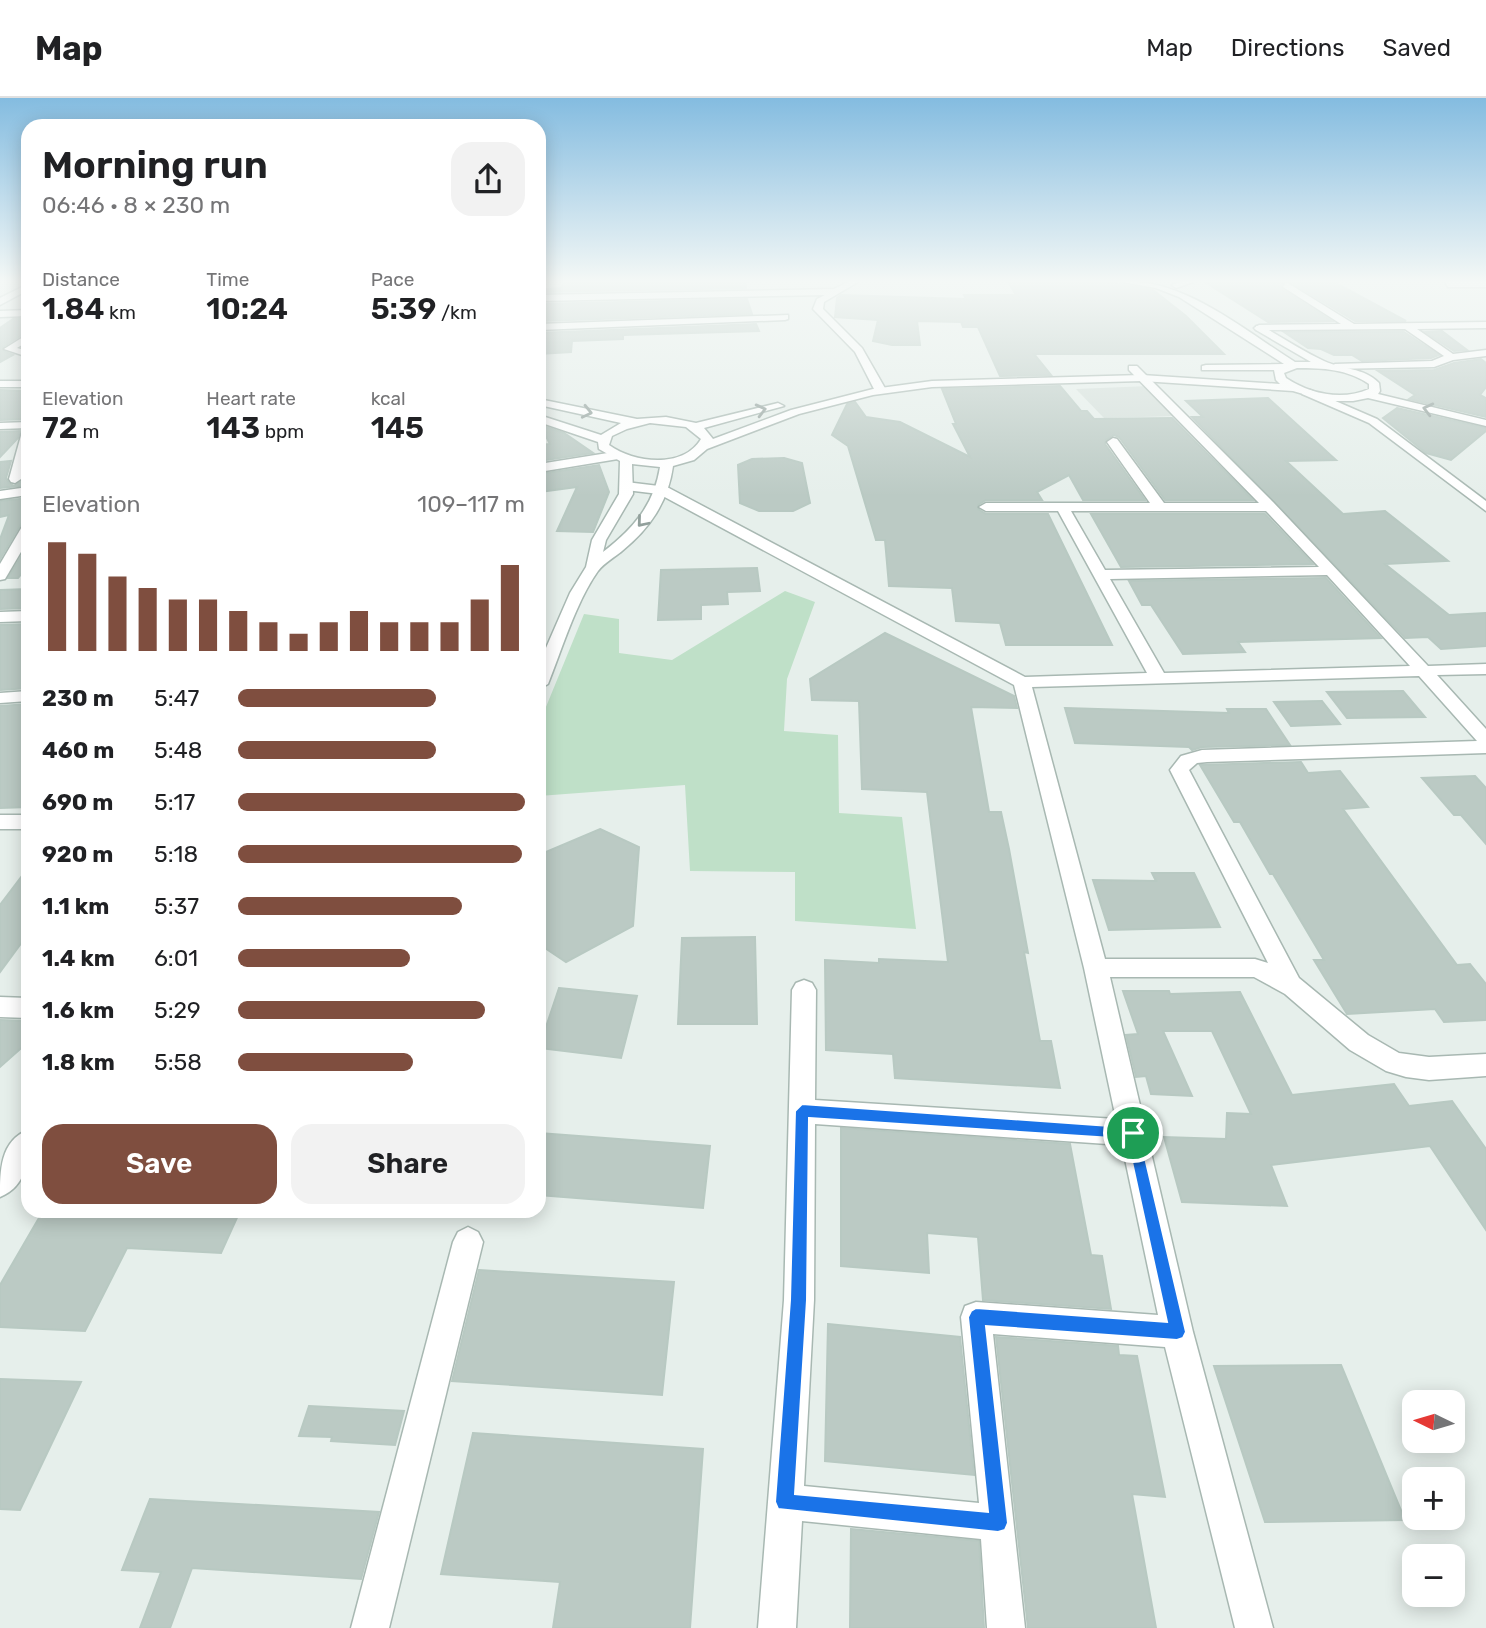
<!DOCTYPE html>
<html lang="en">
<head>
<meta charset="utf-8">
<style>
	body { margin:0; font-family:Rubik,sans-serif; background:#f2f2f2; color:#202124; height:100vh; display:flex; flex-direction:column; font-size:26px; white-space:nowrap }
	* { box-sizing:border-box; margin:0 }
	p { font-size:23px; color:#757577 }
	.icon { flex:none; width:38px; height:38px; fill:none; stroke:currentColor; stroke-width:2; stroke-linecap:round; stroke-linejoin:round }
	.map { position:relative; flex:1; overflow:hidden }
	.drawer { position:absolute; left:21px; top:21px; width:525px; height:1099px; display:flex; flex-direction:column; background:#fff; border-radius:21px; box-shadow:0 4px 18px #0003 }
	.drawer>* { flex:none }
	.needle { width:46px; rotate:275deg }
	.controls { position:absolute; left:1402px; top:1292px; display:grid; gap:14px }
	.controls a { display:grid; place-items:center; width:63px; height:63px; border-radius:14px; background:#fff; box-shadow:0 4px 18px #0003; font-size:35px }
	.pin { position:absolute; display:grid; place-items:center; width:60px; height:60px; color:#fff; margin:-30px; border:4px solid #fff; border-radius:50%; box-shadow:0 2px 7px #0007 }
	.round { display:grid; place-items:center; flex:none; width:74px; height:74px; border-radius:21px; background:#f2f2f2 }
	.overview { display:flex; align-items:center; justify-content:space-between; height:119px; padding:0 21px }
	h1 { font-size:38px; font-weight:600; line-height:52px }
	.stats { display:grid; grid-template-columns:repeat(3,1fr); gap:10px; height:119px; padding:7px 21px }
	.stats div { display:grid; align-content:center }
	.stats b { font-size:30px; font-weight:600 }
	.stats small { font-size:19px; font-weight:400 }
	.stats p { font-size:19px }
	.chart { height:196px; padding:14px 21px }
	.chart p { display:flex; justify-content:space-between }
	.chart svg { width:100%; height:126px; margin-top:7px; stroke:#7f4e3f; stroke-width:6 }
	.cta { display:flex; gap:14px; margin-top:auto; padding:14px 21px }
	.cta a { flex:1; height:80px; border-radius:21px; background:#7f4e3f; color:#fff; font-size:28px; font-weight:600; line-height:80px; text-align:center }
	.cta a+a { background:#f2f2f2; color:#202124 }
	ul { padding:0 21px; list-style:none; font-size:23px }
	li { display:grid; grid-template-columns:112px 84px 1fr; align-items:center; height:52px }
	li i { height:18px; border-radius:9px; background:#7f4e3f }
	header { display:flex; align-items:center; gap:42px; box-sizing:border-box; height:98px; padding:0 35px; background:#fff; border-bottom:2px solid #e0e0e0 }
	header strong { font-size:33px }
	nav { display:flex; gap:38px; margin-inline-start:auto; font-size:24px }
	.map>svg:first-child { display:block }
</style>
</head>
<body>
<header>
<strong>Map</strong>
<nav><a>Map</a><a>Directions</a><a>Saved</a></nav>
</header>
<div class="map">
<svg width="1486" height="1530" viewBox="0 0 1486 1530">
	<rect width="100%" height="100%" fill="#e6efeb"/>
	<!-- built -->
	<polygon fill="#d4dfda" points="1149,288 1177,318 1104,320 1076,291"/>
	<!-- green -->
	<polygon fill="#bfe0c8" points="785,493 815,504 787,581 784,633 838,637 839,715 902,719 916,831 795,823 795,774 690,773 685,687 539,698 539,626 584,516 619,521 619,555 672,562"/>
	<!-- building -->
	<g fill="#bbcac4" stroke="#b8c9c2" stroke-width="2">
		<polygon points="564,184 746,184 746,190 539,194 539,192 561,190"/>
		<polygon points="1008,184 1107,184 1153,192 1186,218 1224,256 1034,256 1051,277 1000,278 978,229 963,229 961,224 917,223 920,247 892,247 873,243 878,222 835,219 837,200 841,197 966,201 964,197 1016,197"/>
		<polygon points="1205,184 1283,184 1282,191 1332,223 1268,224"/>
		<polygon points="1290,184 1334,184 1406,223 1355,223"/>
		<polygon points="747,201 752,216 539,223 539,206"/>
		<polygon points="13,221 28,221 28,233 3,249 3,253 13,257 0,264 0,230"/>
		<polygon points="756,226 759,233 623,237 623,241 572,243 571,254 539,256 539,235"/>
		<polygon points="1442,233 1467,252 1454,253 1425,234"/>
		<polygon points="1284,234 1404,234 1439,257 1431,260 1362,263 1352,257 1334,257 1321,251 1308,250"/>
		<polygon points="1481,261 1486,265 1486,289 1480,297 1486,300 1486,319 1409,301 1415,297 1378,273 1434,272 1454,265"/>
		<polygon points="1060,288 1081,313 1087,313 1094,321 1172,320 1253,402 1165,402 1119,339 1114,337 1106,342 1105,346 1145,402 1083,402 1069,377 1037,394 1042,402 986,402 978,407 978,411 986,416 1048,416 1112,547 1006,547 1000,525 956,523 952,490 889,488 885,442 876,442 848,348 832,337 847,306 855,304 866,319 900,324 970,359 953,326 956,326 942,291"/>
		<polygon points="0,292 28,293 28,321 0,322"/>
		<polygon points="1268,300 1336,362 1286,363 1343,416 1385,413 1448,463 1385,466 1449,517 1486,515 1486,548 1441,551 1428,539 1405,540 1192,319 1203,319 1186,303"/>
		<polygon points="1397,310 1486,330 1486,333 1451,362 1426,355 1383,320"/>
		<polygon points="540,327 564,335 593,355 539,363 539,347 550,346"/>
		<polygon points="20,333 18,340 0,359 0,334"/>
		<polygon points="784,360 802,365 810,405 793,413 759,413 740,405 738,367 752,361"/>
		<polygon points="11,363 6,380 9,385 14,388 22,383 28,366 28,387 0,390 0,364"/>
		<polygon points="599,367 609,394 593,434 557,433 577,389 539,394 539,376"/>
		<polygon points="28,400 28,424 21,426 0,461 0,441 9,417 0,419 0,403"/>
		<polygon points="1091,416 1265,416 1313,466 1121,469"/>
		<polygon points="28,447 28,468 18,480 8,480"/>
		<polygon points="757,470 760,493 727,494 728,506 701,507 701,521 658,522 661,472"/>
		<polygon points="1326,480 1381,540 1238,544 1245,554 1183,556 1151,507 1142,507 1129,483"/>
		<polygon points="28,491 28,510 0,511 0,492"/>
		<polygon points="28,526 28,590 0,592 0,527"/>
		<polygon points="885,535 1014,598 1017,610 971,609 989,714 1001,714 1009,751 1028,855 1024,854 1040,943 1051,943 1060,990 895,980 893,956 826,952 825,862 879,865 879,861 948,864 927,694 862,691 859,603 812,602 810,581"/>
		<polygon points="1403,593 1425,619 1347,620 1327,594"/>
		<polygon points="1322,603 1340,626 1291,628 1274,604"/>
		<polygon points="28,606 28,709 0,710 0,608"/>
		<polygon points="1065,610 1229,615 1227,611 1266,611 1290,647 1202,649 1192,652 1189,649 1075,645"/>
		<polygon points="1301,664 1308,675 1340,673 1368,709 1343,711 1457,867 1470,866 1486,886 1486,922 1444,924 1435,911 1347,916 1314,862 1324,862 1273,776 1270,776 1240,724 1234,724 1200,667"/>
		<polygon points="1475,678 1486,690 1486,746 1461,717 1454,717 1422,680"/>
		<polygon points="600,731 639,749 633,828 566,864 539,846 539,757"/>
		<polygon points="28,770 28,836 0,874 0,807"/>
		<polygon points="1152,775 1194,775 1220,829 1109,832 1093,782 1156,783"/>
		<polygon points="755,839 757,926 678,926 682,840"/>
		<polygon points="559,890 637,898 621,960 539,950"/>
		<polygon points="1123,893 1169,893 1170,896 1240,894 1292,997 1394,986 1409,1008 1452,1003 1486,1051 1486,1132 1430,1048 1271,1067 1287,1108 1182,1104 1164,1039 1226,1041 1227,1015 1251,1016 1212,933 1163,933 1192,998 1151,996 1146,978 1136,979 1126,937 1138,936"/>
		<polygon points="0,922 28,923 28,944 0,969"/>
		<polygon points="841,1030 1070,1046 1091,1157 1102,1158 1111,1211 983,1202 978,1139 927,1135 929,1175 841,1168"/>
		<polygon points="539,1035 710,1048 703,1110 539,1097"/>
		<polygon points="43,1113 240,1113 221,1155 127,1150 85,1233 0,1229 0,1187"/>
		<polygon points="479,1172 674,1184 662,1297 452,1283"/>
		<polygon points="828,1226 960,1239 974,1377 825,1363"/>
		<polygon points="996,1239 1118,1248 1119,1257 1137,1258 1165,1399 1132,1396 1156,1530 1028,1530"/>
		<polygon points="1341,1267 1405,1422 1265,1424 1214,1268"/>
		<polygon points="0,1281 81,1284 20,1412 0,1411"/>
		<polygon points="309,1308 404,1313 395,1347 331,1343 332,1339 299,1338"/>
		<polygon points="473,1335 703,1351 690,1530 553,1530 560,1484 441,1476"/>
		<polygon points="150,1401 311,1410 379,1414 361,1481 192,1470 170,1530 140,1530 161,1474 122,1472"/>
		<polygon points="851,1431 979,1443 984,1530 850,1530"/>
	</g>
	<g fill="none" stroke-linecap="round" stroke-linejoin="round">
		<!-- minor casing -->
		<g stroke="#a8b8b2" stroke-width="3">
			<g id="minor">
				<polygon points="848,184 858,184 824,204 823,211 862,250 886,292 885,294 877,294 874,291 855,254 813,211 817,201 825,197 539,203 539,197 834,191"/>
				<polygon points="1180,184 1193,184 1176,190 1172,187"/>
				<polygon points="1286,184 1354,226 1486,224 1486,230 1417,231 1453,256 1486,252 1486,258 1453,262 1434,269 1331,271 1330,269 1335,266 1432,263 1444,258 1405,231 1256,232 1254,230 1259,227 1341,226 1283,189"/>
				<polygon points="1445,184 1486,184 1486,189 1448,189"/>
				<polygon points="28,186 28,192 0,207 0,200"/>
				<polygon points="28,212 28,218 0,219 0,213"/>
				<polygon points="788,217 788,221 785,222 539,232 539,226"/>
				<polygon points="28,236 28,243 17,250 28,253 28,259 4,251"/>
				<path d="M1129,268H1137L1273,404L1428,568L1486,566V576L1437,577L1486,631V655L1207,664L1197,665L1189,672L1299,880L1368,937L1399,955L1429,959L1486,956V978L1429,982L1406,979L1386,973L1350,952L1285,896L1254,879H1110L1193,1234L1273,1530H1235L1165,1249L993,1236L1025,1530H987L981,1441L802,1423L796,1530H758L784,1202L792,892L796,885L804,882L812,885L816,892L815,1002L1116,1021L1084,870L1014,587L659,396L626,392L620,388L626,384L667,389L1025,579L1147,575L1058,413H986L979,409L986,405H1150L1107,344L1113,340L1117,341L1164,405H1259L1129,272ZM1071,413H1266L1319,469L1105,472ZM1327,477L1410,568L1164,575L1110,481ZM1419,578L1477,643L1202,652L1181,658L1170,672L1268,865L1255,861H1105L1032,589ZM815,1026L1122,1047L1158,1217L976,1204L965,1208L961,1219L979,1405L804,1388L814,1202Z"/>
				<rect x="0" y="283" width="28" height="6"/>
				<polygon points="1302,292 1310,292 1377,321 1486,403 1486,413 1369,325 1302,296"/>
				<polygon points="28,324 28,330 0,331 0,325"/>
				<polygon points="28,330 28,356 21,381 15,385 11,384 9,381 22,334"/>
				<polygon points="614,354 618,355 618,361 539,374 539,366"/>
				<polygon points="28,426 28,442 5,481 0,482 0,466 23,427"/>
				<polygon points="28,513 28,523 0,524 0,514"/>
				<polygon points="28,593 28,603 0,605 0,595"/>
				<rect x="0" y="717" width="28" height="14"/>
				<polygon points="0,899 28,900 28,920 0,919"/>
				<polygon points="468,1129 478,1134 483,1144 389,1530 351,1530 453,1144 458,1134"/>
			</g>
		</g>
		<!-- tertiary casing -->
		<g stroke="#a8b8b2" stroke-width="3">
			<g id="tertiary">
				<path d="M1122,184C1183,179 1245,233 1295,264H1311L1256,232V228H1262C1283,240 1303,253 1324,263C1343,272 1363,269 1379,285L1380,293L1378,296L1486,322V328L1368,300L1353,303H1327L1293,293L1142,283L932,289L873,297L799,316L707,351L694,362L673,368C668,404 650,430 622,453C615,459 604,465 598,473C576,504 562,551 548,586L539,591V566L570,495L586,469L592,442L619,396L620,363L599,351L598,344L539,324V317L601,337L621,325L539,307V301L637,321L666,319L696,325L778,305L784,308L704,330L713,341L791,312L873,291L932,283L1142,277L1280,286L1276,282L1274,272H1202V268L1206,267L1284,266L1179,199L1156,190ZM1297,270C1323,270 1347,271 1369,286V291C1342,303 1310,296 1286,280L1284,275ZM650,325L686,329L701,341C683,371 634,365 609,347L612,338L627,331ZM632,366L660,369C654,407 633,431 603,454L606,442L633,396Z"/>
				<polygon points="28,389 28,397 0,401 0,393"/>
				<path d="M28,1032C28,1059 29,1087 0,1099C0,1073 0,1043 28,1032Z"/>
			</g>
		</g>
		<!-- minor -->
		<use href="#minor" fill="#fff" fill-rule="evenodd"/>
		<!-- tertiary -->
		<use href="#tertiary" fill="#fff" fill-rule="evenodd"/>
	</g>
	<!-- one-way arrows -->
	<defs><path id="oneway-chevron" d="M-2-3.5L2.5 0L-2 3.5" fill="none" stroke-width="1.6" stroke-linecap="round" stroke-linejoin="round" transform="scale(1.75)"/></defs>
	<g stroke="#92a09c">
		<use href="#oneway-chevron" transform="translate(1428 311) rotate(-166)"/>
		<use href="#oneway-chevron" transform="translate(761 312) rotate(-14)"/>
		<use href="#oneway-chevron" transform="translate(587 314) rotate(13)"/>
		<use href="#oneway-chevron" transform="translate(642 424) rotate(130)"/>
	</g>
	<!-- sky -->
	<linearGradient id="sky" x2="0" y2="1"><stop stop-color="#84bce0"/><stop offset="0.46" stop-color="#f4f8f6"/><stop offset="1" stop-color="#f4f8f6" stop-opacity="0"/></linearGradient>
	<rect width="1486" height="398" fill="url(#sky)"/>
	<!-- route -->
	<path fill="#1a73e8" stroke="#fff" stroke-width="2" fill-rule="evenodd" d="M802,1006L1138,1030L1186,1234L1183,1240L1177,1242L986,1228L1008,1425L1005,1432L998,1434L778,1411L775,1404L790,1202L795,1013ZM809,1020L1127,1041L1167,1224L976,1210L971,1213L968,1219L988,1414L795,1396L807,1202Z"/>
</svg>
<div class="controls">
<a><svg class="needle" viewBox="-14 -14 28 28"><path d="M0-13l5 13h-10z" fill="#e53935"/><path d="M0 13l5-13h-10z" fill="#757577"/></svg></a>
<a>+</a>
<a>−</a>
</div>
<div class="pin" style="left:1133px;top:1035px;background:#1e9e55"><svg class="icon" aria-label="arrive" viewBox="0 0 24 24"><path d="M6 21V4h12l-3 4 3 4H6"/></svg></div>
<section class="drawer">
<div class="overview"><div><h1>Morning run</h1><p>06:46 · 8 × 230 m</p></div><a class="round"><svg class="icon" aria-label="share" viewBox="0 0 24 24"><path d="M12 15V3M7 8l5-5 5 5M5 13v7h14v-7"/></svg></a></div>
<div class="stats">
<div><p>Distance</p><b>1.84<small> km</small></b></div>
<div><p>Time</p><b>10:24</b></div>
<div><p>Pace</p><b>5:39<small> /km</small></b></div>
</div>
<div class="stats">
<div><p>Elevation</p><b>72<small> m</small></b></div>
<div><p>Heart rate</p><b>143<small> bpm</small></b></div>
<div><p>kcal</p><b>145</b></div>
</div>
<div class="chart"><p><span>Elevation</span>109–117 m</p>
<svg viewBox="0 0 160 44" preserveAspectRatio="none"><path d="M5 44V6M15 44V10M25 44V18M35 44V22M45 44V26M55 44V26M65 44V30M75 44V34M85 44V38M95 44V34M105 44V30M115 44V34M125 44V34M135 44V34M145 44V26M155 44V14"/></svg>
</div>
<ul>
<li><b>230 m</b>5:47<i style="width:69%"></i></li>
<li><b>460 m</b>5:48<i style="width:69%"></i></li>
<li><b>690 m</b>5:17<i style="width:100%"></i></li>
<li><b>920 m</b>5:18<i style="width:99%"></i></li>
<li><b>1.1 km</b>5:37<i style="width:78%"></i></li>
<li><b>1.4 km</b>6:01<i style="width:60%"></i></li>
<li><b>1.6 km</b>5:29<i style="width:86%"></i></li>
<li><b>1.8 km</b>5:58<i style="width:61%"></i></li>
</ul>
<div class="cta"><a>Save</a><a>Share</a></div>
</section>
</div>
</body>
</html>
